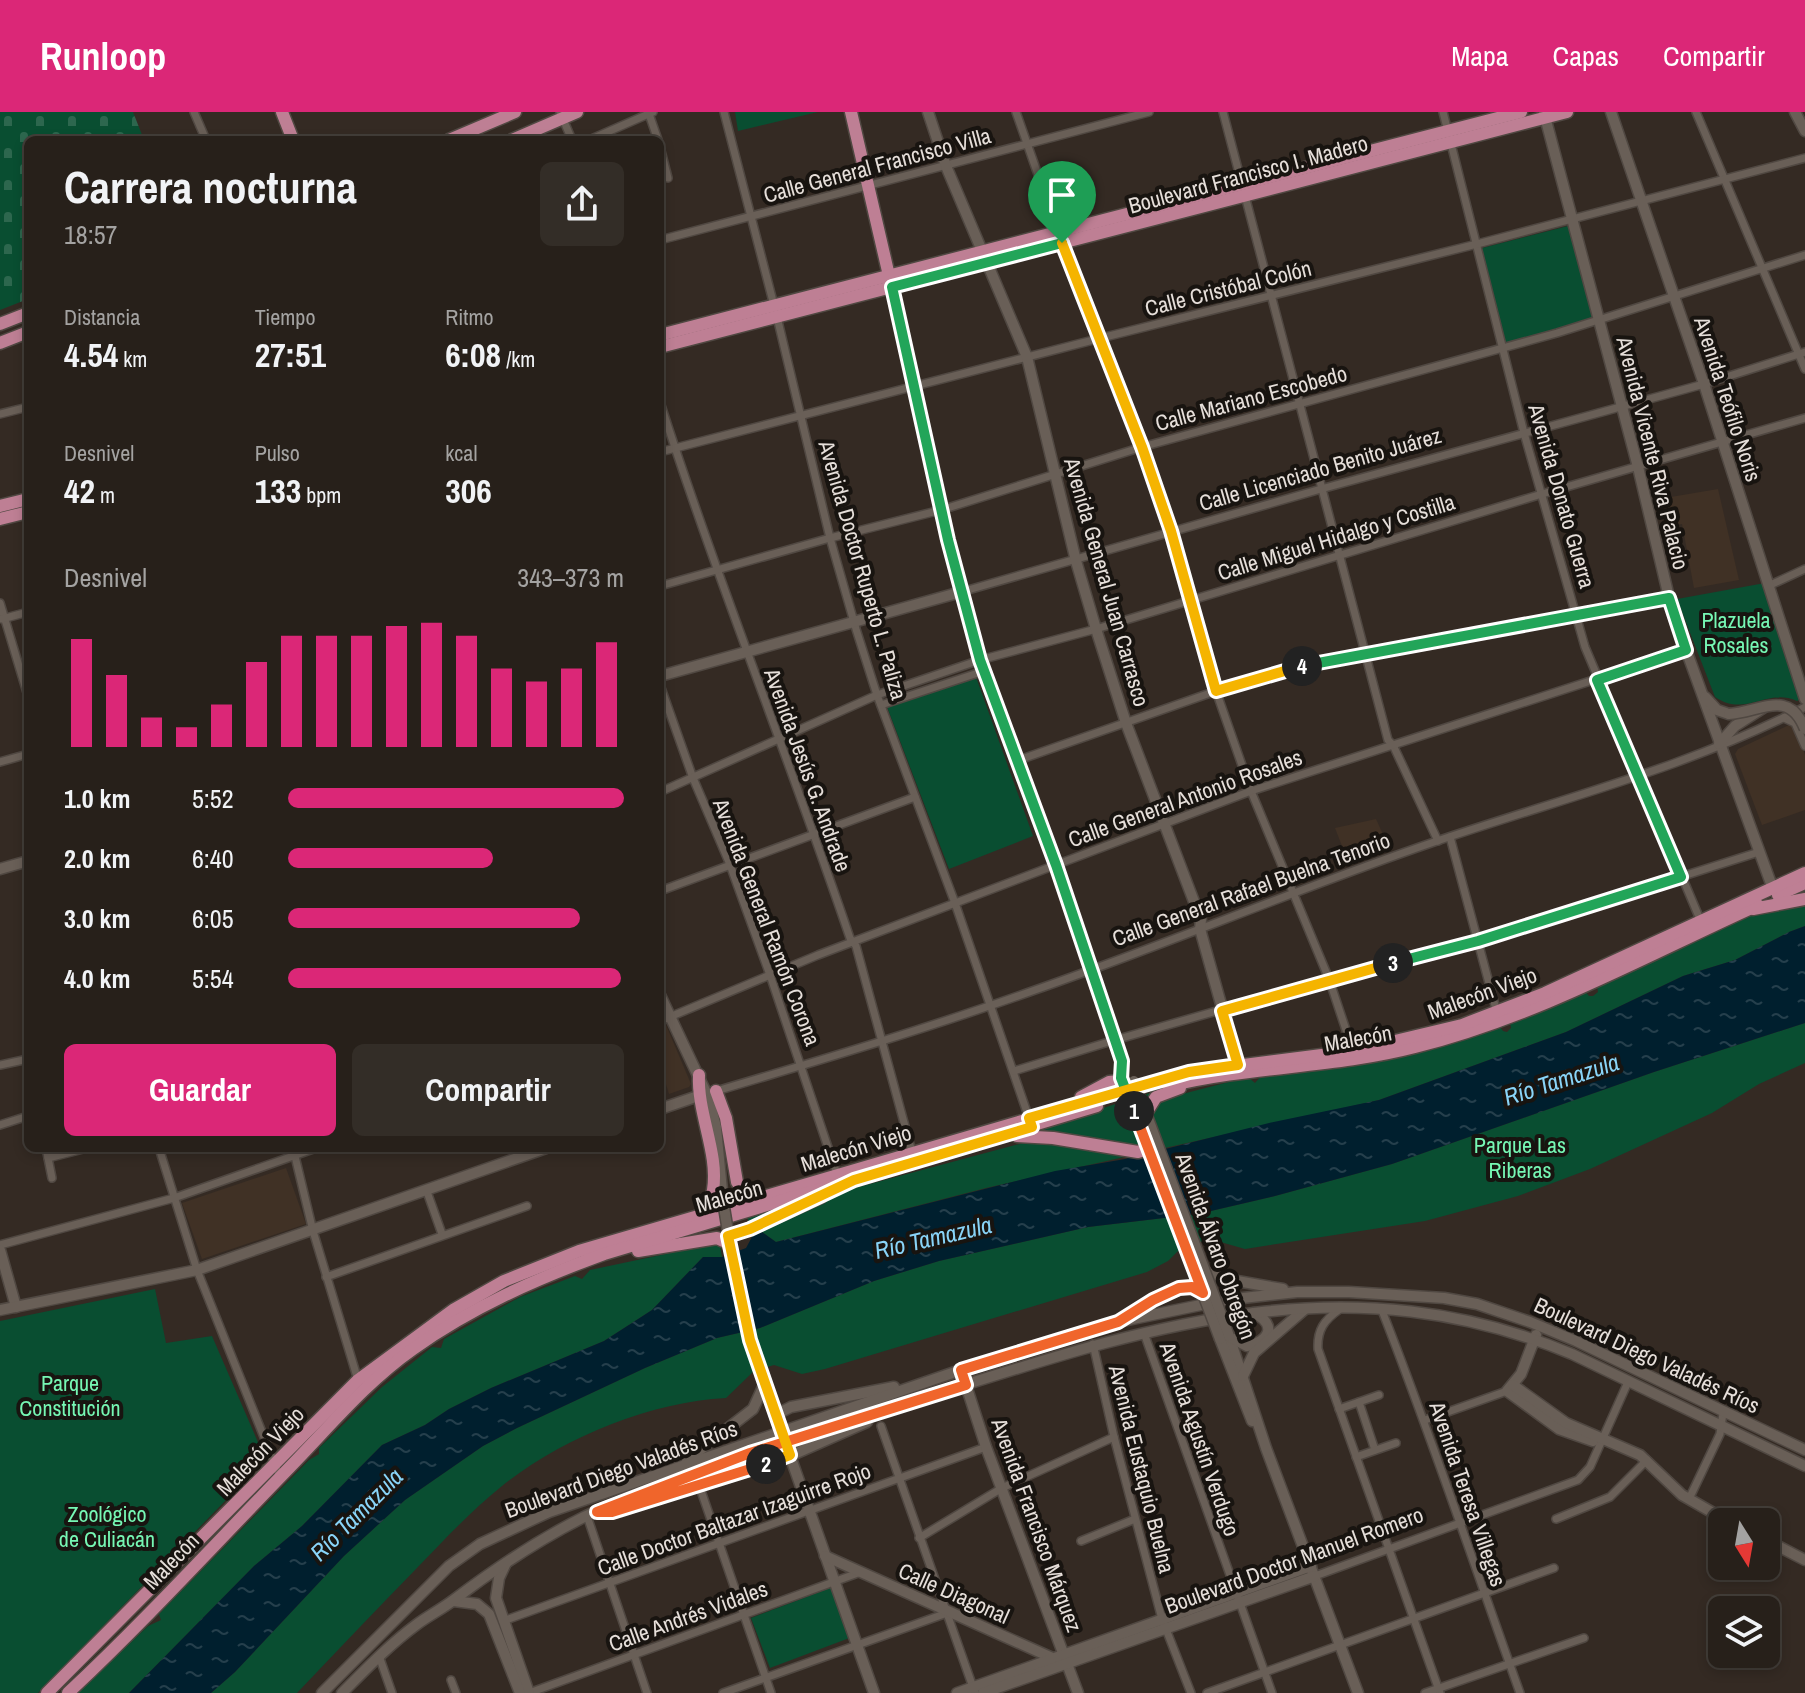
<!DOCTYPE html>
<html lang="es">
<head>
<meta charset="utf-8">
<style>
	body { margin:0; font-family:"Archivo Narrow",sans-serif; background:#332d27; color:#f1f3f6; height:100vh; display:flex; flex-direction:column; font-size:30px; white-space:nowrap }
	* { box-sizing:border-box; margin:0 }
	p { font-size:26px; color:#a4a3a2 }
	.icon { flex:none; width:44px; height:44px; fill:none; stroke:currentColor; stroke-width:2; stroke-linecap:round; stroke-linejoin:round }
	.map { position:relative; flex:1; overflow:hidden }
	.drawer { position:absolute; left:24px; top:24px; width:640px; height:1016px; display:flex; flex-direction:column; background:#27201a; border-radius:12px; box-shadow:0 4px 12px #0003,0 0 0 2px #433e39 }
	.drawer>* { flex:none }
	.needle { width:52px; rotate:169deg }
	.buttons { position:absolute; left:1708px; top:1396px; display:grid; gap:16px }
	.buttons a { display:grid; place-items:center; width:72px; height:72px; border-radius:12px; background:#27201a; box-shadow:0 4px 12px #0003,0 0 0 2px #433e39; font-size:40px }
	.pin { position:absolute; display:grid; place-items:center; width:68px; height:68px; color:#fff; margin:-82px -34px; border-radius:50% 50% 50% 0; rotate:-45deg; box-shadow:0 0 8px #0007 }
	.pin .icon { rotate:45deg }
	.km { position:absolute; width:40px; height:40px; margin:-20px; border-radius:50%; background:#222; color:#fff; font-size:22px; line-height:40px; text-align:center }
	.round { display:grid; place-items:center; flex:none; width:84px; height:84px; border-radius:12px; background:#332d27 }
	.headline { display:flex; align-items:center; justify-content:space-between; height:136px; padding:0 40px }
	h1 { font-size:44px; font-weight:700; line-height:60px }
	.stats { display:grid; grid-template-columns:repeat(3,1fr); gap:12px; height:136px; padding:8px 40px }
	.stats div { display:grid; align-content:center }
	.stats b { font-size:34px; font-weight:700 }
	.stats small { font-size:22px; font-weight:400 }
	.stats p { font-size:22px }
	.chart { height:224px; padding:16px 40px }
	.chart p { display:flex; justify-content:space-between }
	.chart svg { width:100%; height:144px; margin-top:8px; stroke:#db2777; stroke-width:6 }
	.button { display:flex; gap:16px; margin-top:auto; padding:16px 40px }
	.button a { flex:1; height:92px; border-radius:12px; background:#db2777; color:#fff; font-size:32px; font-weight:700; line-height:92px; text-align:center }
	.button a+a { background:#332d27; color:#f1f3f6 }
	ul { padding:0 40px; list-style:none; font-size:26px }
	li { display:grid; grid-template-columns:128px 96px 1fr; align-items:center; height:60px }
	li i { height:20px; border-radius:10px; background:#db2777 }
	header { display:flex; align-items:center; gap:48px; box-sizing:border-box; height:112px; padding:0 40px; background:#db2777; color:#fff }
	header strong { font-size:38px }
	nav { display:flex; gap:44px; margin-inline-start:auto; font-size:28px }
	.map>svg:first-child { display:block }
</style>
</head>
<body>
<header>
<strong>Runloop</strong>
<nav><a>Mapa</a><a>Capas</a><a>Compartir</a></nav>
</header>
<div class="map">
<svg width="1805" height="1581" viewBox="0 0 1805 1581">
	<defs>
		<pattern id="cemetery-stones" width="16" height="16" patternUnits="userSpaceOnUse" patternTransform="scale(2)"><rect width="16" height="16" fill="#094e31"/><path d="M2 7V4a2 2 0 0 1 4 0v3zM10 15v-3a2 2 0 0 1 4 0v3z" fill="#2d674e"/></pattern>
		<pattern id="water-ripples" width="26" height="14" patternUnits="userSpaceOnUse" patternTransform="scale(2)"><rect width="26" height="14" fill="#001f2e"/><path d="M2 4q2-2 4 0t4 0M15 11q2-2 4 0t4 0" fill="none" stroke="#253f4c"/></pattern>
	</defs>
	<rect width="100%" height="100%" fill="#342a23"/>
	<!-- built -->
	<g fill="#403125">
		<polygon points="1718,377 1739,468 1694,476 1682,412 1665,415 1659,387"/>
		<polygon points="1791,612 1796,616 1805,643 1805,698 1762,713 1735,642 1738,637"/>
		<polygon points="1376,707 1390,738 1349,752 1335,716"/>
		<polygon points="666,913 691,972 689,975 669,982 660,953 660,916"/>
		<polygon points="286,1056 306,1112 202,1147 182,1091"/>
	</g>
	<!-- cemetery -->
	<polygon fill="url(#cemetery-stones)" points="0,0 133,0 144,28 28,28 28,187 0,198"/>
	<!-- green -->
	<g fill="#094e31">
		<polygon points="735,0 818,0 738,19"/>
		<polygon points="1568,114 1595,206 1505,231 1482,136"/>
		<path d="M1765,471L1802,586L1797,589C1767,575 1746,606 1715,585L1677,487Z"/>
		<polygon points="976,565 1033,724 949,757 887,595"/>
		<polygon points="1805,779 1805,814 1789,820 1735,848 1683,864 1566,920 1379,988 986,1076 776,1130 762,1120 753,1123 747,1105 1023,1031 1035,1018 1156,979 1163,987 1248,965 1255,971 1261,964 1351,953 1500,915 1503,919 1507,920 1511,916 1510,911 1585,879 1589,884 1593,884 1598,880 1597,873"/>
		<path d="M1805,911V951L1759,972L1712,1001L1590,1057L1518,1084L1425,1109L1245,1137L1210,1127L1181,1136L1168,1149L1147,1160L825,1257L802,1262L774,1253L754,1259L726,1286C650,1290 562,1326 502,1374C471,1399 443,1429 415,1458C375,1499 336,1540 297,1581H211L235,1560L344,1444L405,1388L483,1334L517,1316L645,1256L717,1226L760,1216L874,1169L939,1149L1088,1115L1198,1102L1275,1084L1392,1052L1654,960Z"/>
		<polygon points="719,1127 722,1145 703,1145 652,1198 604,1229 491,1276 449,1297 425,1313 382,1333 302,1414 254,1454 129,1581 78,1581 148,1514 161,1508 159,1502 309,1348 319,1342 319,1336 382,1275 432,1235 441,1236 444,1227 520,1185 575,1164 582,1167 590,1158 675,1140"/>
		<polygon points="155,1177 166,1231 212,1224 264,1344 261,1352 38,1581 0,1581 0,1209"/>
		<polygon points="833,1475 852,1525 770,1556 751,1506"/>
	</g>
	<!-- water -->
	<polygon fill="url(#water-ripples)" points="1805,814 1805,911 1654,960 1392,1052 1275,1084 1198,1102 1088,1115 939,1149 874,1169 760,1216 717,1226 645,1256 517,1316 483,1334 405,1388 344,1444 235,1560 211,1581 129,1581 254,1454 302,1414 382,1333 425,1313 449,1297 491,1276 604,1229 652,1198 703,1145 722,1145 746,1136 753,1123 762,1120 776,1130 1055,1059 1125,1047 1269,1011 1379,988 1566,920 1683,864 1735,848 1789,820"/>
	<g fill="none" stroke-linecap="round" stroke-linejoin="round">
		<!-- street casing -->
		<g stroke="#504842" stroke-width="10">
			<g id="street">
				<polyline points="194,0 206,28"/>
				<polyline points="560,0 572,28"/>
				<polyline points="724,0 777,205 830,426 856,517 877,583 955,791 1030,1009"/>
				<polyline points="1016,0 1062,131 1142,335 1171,419 1216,579 1251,679 1329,867 1354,942"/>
				<polyline points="1223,0 1388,628 1393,633 1438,729"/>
				<polyline points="1443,0 1524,321 1585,535 1702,812"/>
				<polyline points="1696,0 1805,257"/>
				<polyline points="649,2 658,28"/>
				<polyline points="589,28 653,0"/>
				<polyline points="660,35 668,66"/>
				<polyline points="660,128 1149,0"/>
				<path d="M660,290C718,470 789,646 850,826L856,834L912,1040"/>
				<polyline points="0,302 28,295"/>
				<polyline points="660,340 1101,226 1477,132 1805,46"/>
				<polyline points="660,474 830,426 941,398 1142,335 1557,221 1805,143"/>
				<polyline points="1768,474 1805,457"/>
				<polyline points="961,480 1321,377 1704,272 1805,240"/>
				<polyline points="0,491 28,584"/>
				<polyline points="2,507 28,500"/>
				<polyline points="660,573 693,666 729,750 770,863 837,1062"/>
				<polyline points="881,593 984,559"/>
				<polyline points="1784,606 1795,611 1805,634"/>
				<polyline points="1016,649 1216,579 1308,553 1669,486"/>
				<polyline points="0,650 28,642"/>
				<polyline points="660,680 877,583 980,548 1096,517 1542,382 1805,306"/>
				<polyline points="1450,725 1497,901"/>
				<polyline points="660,779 915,685"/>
				<polyline points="660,909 818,843 1251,679 1686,538"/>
				<polyline points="0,953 28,947"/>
				<polyline points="1014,959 1115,928 1329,867 1478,829 1759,740"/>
				<path d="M713,980C821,948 929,916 1035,878C1170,831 1302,775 1437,729C1560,687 1689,655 1805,595"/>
				<polyline points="0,1013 28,1004"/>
				<polyline points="46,1036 52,1066"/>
				<polyline points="159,1036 197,1158 280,1365"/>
				<polyline points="293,1036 313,1119 358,1268"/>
				<polyline points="48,1046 87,1036"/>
				<polyline points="426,1077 442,1122"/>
				<polyline points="0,1133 174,1086 316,1036"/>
				<polyline points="326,1165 527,1094"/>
				<path d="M1381,1196C1431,1323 1474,1453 1520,1581"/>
				<path d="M1340,1197C1324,1208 1317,1218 1318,1237L1440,1581"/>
				<polyline points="1144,1221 1272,1581"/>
				<polyline points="1093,1232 1114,1325 1162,1507 1191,1581"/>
				<polyline points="1359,1290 1375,1338"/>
				<polyline points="1339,1297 1379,1283"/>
				<polyline points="1425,1308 1507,1279"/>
				<polyline points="881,1314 975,1581"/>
				<polyline points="1356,1345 1396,1331"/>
				<polyline points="699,1373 771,1581"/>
				<polyline points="1689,1387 1720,1322 1723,1301"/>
				<polyline points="587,1404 647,1581"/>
				<polyline points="1556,1407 1610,1385 1647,1348"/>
				<polyline points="919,1426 1002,1376 1114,1325"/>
				<polyline points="1081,1429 1135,1407"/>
				<polyline points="1315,1464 1578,1368 1590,1355 1628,1270"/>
				<polyline points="503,1509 986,1335"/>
				<polyline points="379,1544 392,1581"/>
				<polyline points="451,1568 456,1581"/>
				<polyline points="529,1581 858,1461"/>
				<polyline points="723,1581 947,1501"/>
				<polyline points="1207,1581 1554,1456"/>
				<polyline points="1425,1581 1584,1526"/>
			</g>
		</g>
		<!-- secondary casing -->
		<g stroke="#504842" stroke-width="13">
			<g id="secondary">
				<polyline points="928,0 946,54 1027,245 1076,449 1096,517 1126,611 1201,808 1200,817 1238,953"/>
				<polyline points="1611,0 1704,272 1805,587"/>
				<polyline points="1795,0 1805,19"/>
				<polyline points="1544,1 1638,355 1673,502 1773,777"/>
				<polyline points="892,175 948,428 980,548 1056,753 1115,928 1122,949 1124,973"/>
				<polyline points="660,564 961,480"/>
				<polyline points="1705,585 1717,598 1729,602"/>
				<polyline points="1719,632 1735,614 1763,596"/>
				<polyline points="0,757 28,749"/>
				<polyline points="660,883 709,987 716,1015 723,1089"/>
				<polyline points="660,997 707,981"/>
				<polyline points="730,1132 750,1228 778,1312"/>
				<polyline points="0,1138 16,1195"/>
				<polyline points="1205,1160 1237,1169 1283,1177"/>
				<polyline points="0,1198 197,1158 546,1036"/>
				<path d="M1126,1205C1148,1191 1177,1166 1203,1181"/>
				<polyline points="1536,1223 1521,1262 1507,1279 1559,1317 1593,1329"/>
				<polyline points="1229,1224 1266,1336 1358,1581"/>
				<path d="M1230,1225L1247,1234C1269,1230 1278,1213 1254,1201"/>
				<polyline points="1220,1227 1252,1309"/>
				<polyline points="961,1258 986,1335 1078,1581"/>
				<polyline points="1243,1264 1254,1241 1305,1197"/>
				<polyline points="1513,1273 1566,1311 1640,1343 1682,1383 1729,1410"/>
				<polyline points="775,1303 791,1295 894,1275"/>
				<polyline points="788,1338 874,1581"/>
				<polyline points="687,1348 753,1297 764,1273"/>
				<polyline points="622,1397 783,1347 867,1310"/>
				<polyline points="1766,1428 1805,1448"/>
				<polyline points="825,1444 1057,1548"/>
				<polyline points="506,1451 499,1466 496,1486 529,1581"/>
				<polyline points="454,1489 477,1492 489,1502 520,1581"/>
				<polyline points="322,1581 449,1454 480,1432 549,1400 961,1258 1118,1210 1225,1188 1297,1180 1349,1180 1444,1186 1477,1192 1530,1210 1576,1229 1805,1338"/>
				<path d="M342,1581C366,1557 389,1533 416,1513C428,1504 442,1497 455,1487C496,1456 538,1428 584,1405C606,1394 629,1387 652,1378C733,1346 815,1320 898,1294C1128,1222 1334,1143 1572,1242L1805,1354"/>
				<polyline points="957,1581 1311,1454"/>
				<polyline points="983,1581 1315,1464"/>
			</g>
		</g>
		<!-- primary casing -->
		<g stroke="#504842" stroke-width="15">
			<g id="primary">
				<polyline points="282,0 293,28"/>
				<polyline points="851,0 890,168"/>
				<polyline points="449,28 515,0"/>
				<polyline points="512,28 577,0"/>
				<polyline points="0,212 28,201"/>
				<polyline points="660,223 1521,0"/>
				<polyline points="0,231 28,220"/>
				<polyline points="660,235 1567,0"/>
				<polyline points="0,394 28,387"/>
				<polyline points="0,407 28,400"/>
				<polyline points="1778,783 1805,771"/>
				<polyline points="1753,797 1805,787"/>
				<path d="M699,963C697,1001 719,1041 713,1078C712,1087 706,1095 702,1102"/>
				<path d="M1169,974C1250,954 1334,956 1415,935C1536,905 1645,844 1758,793"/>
				<polyline points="716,979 726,1006 737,1070 743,1079 759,1086"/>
				<polyline points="1081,985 1109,970 1119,969 1124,973"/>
				<polyline points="1146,1001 1156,985 1180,976"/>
				<polyline points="1017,1024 1053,1026 1138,1040 1148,1037"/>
				<polyline points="728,1124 750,1117 821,1085"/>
				<polyline points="638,1139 717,1126 730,1132"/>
				<polyline points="47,1581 358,1268 453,1198 504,1169 579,1139 1189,960 1353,939 1462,913 1545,881 1805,761"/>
				<path d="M68,1581C145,1509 216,1431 290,1355C330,1314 366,1270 413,1237C472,1195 536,1167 604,1142L1097,994"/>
			</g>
		</g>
		<!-- street -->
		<use href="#street" stroke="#695f57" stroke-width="7"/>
		<!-- secondary -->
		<use href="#secondary" stroke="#695f57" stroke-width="10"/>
		<!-- primary -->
		<use href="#primary" stroke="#be7f94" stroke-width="12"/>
		<!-- secondary-bridge casing -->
		<g stroke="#504842" stroke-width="13" stroke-linecap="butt">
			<g id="secondary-bridge">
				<path d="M1729,602C1760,600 1789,576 1805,617"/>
				<polyline points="1134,969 1229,1224"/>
				<polyline points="1125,975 1220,1227"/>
				<polyline points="723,1089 730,1132"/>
				<polyline points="778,1312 788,1338"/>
			</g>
		</g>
		<!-- secondary-bridge -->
		<use href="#secondary-bridge" stroke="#695f57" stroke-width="10"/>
	</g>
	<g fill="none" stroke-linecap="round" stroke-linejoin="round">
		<!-- split-1 casing -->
		<g stroke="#fff" stroke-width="16">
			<polyline id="split-1" points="1062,131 892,175 948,428 980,548 1056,753 1115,928 1122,949 1121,966 1134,999"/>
		</g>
		<!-- split-2 casing -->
		<g stroke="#fff" stroke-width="16">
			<polyline id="split-2" points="766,1352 612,1400 597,1400 750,1341 966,1273 961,1258 1118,1210 1153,1188 1179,1176 1192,1175 1203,1181 1134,999"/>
		</g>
		<!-- split-3 casing -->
		<g stroke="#fff" stroke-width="16">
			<polyline id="split-3" points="766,1352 790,1343 750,1228 728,1124 750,1117 854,1068 1032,1015 1029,1006 1189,960 1238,953 1222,899 1393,851"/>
		</g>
		<!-- split-4 casing -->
		<g stroke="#fff" stroke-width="16">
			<polyline id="split-4" points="1302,554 1669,486 1686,538 1597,568 1681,765 1478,829 1393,851"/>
		</g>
		<!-- split-5 casing -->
		<g stroke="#fff" stroke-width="16">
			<polyline id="split-5" points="1062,131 1142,335 1171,419 1216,579 1302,554"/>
		</g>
		<!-- split-1 -->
		<use href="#split-1" stroke="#22a559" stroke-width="10"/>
		<!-- split-2 -->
		<use href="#split-2" stroke="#f0652b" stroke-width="10"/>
		<!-- split-3 -->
		<use href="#split-3" stroke="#f5b400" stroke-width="10"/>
		<!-- split-4 -->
		<use href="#split-4" stroke="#22a559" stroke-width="10"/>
		<!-- split-5 -->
		<use href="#split-5" stroke="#f5b400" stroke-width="10"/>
	</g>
	<g text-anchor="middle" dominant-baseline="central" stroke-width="8" stroke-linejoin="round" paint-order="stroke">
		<!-- street labels -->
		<g font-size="22" fill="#e6dfda" stroke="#181410">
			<text transform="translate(877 53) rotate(-15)">Calle General Francisco Villa</text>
			<text transform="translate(1248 62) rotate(-15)">Boulevard Francisco I. Madero</text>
			<text transform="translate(1228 176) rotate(-14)">Calle Cristóbal Colón</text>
			<text transform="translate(1251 286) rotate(-15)">Calle Mariano Escobedo</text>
			<text transform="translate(1728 287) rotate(72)">Avenida Teófilo Noris</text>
			<text transform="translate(1653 341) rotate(76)">Avenida Vicente Riva Palacio</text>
			<text transform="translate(1320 357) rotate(-16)">Calle Licenciado Benito Juárez</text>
			<text transform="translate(1562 384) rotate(74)">Avenida Donato Guerra</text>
			<text transform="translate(1336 425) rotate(-17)">Calle Miguel Hidalgo y Costilla</text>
			<text transform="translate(863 458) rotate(74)">Avenida Doctor Ruperto L. Paliza</text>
			<text transform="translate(1107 470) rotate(74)">Avenida General Juan Carrasco</text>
			<text transform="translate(808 658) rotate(70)">Avenida Jesús G. Andrade</text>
			<text transform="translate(1185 686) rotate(-20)">Calle General Antonio Rosales</text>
			<text transform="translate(1251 777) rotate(-20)">Calle General Rafael Buelna Tenorio</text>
			<text transform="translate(767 810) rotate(69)">Avenida General Ramón Corona</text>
			<text transform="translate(1482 881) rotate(-20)">Malecón Viejo</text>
			<text transform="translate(1358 926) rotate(-10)">Malecón</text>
			<text transform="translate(856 1036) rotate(-17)">Malecón Viejo</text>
			<text transform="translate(729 1084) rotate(-16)">Malecón</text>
			<text transform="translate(1216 1134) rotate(70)">Avenida Álvaro Obregón</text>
			<text transform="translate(1647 1243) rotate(25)">Boulevard Diego Valadés Ríos</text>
			<text transform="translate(1200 1327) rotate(71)">Avenida Agustín Verdugo</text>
			<text transform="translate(260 1339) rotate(-46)">Malecón Viejo</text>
			<text transform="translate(621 1357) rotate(-20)">Boulevard Diego Valadés Ríos</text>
			<text transform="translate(1142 1357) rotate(76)">Avenida Eustaquio Buelna</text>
			<text transform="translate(1468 1382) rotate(71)">Avenida Teresa Villegas</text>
			<text transform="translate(734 1407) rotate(-20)">Calle Doctor Baltazar Izaguirre Rojo</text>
			<text transform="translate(1037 1413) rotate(70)">Avenida Francisco Márquez</text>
			<text transform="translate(1294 1448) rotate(-20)">Boulevard Doctor Manuel Romero</text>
			<text transform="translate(171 1449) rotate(-46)">Malecón</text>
			<text transform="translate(954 1481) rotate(24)">Calle Diagonal</text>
			<text transform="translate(688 1504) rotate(-20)">Calle Andrés Vidales</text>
		</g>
		<!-- park labels -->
		<g font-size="22" fill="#76f7b4" stroke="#181410">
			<text x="1736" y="508">Plazuela<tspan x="1736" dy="25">Rosales</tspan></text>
			<text x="1520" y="1033">Parque Las<tspan x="1520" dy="25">Riberas</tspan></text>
			<text x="70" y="1271">Parque<tspan x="70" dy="25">Constitución</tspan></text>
			<text x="107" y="1402">Zoológico<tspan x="107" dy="25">de Culiacán</tspan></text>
		</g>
		<!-- water labels -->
		<g font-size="24" font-style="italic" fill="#89d4f8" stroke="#181410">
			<text transform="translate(1561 967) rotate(-18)">Río Tamazula</text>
			<text transform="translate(933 1125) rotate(-13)">Río Tamazula</text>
			<text transform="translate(356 1402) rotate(-45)">Río Tamazula</text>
		</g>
	</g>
</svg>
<div class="buttons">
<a><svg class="needle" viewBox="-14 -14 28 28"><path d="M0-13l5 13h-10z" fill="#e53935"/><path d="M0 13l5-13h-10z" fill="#a4a3a2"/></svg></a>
<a><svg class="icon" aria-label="layers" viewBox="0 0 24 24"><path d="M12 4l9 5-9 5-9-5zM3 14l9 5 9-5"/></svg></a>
</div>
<div class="pin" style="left:1062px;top:131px;background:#1e9e55"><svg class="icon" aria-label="arrive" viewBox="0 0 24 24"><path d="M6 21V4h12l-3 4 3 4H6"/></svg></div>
<b class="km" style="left:1134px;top:999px">1</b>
<b class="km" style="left:766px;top:1352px">2</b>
<b class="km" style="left:1393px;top:851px">3</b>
<b class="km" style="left:1302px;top:554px">4</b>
<section class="drawer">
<div class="headline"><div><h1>Carrera nocturna</h1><p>18:57</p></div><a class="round"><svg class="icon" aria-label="share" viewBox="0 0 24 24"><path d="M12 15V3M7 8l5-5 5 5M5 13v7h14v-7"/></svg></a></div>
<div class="stats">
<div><p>Distancia</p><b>4.54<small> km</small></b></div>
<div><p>Tiempo</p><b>27:51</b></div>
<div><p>Ritmo</p><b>6:08<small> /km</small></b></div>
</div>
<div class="stats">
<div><p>Desnivel</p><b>42<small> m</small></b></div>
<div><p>Pulso</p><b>133<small> bpm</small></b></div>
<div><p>kcal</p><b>306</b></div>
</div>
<div class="chart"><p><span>Desnivel</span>343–373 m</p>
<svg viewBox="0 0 160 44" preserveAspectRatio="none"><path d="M5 44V11M15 44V22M25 44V35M35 44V38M45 44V31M55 44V18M65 44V10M75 44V10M85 44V10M95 44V7M105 44V6M115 44V10M125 44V20M135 44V24M145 44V20M155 44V12"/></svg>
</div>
<ul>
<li><b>1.0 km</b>5:52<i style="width:100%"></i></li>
<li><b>2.0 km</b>6:40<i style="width:61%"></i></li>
<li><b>3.0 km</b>6:05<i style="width:87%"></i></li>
<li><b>4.0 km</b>5:54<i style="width:99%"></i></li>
</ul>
<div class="button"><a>Guardar</a><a>Compartir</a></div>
</section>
</div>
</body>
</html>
